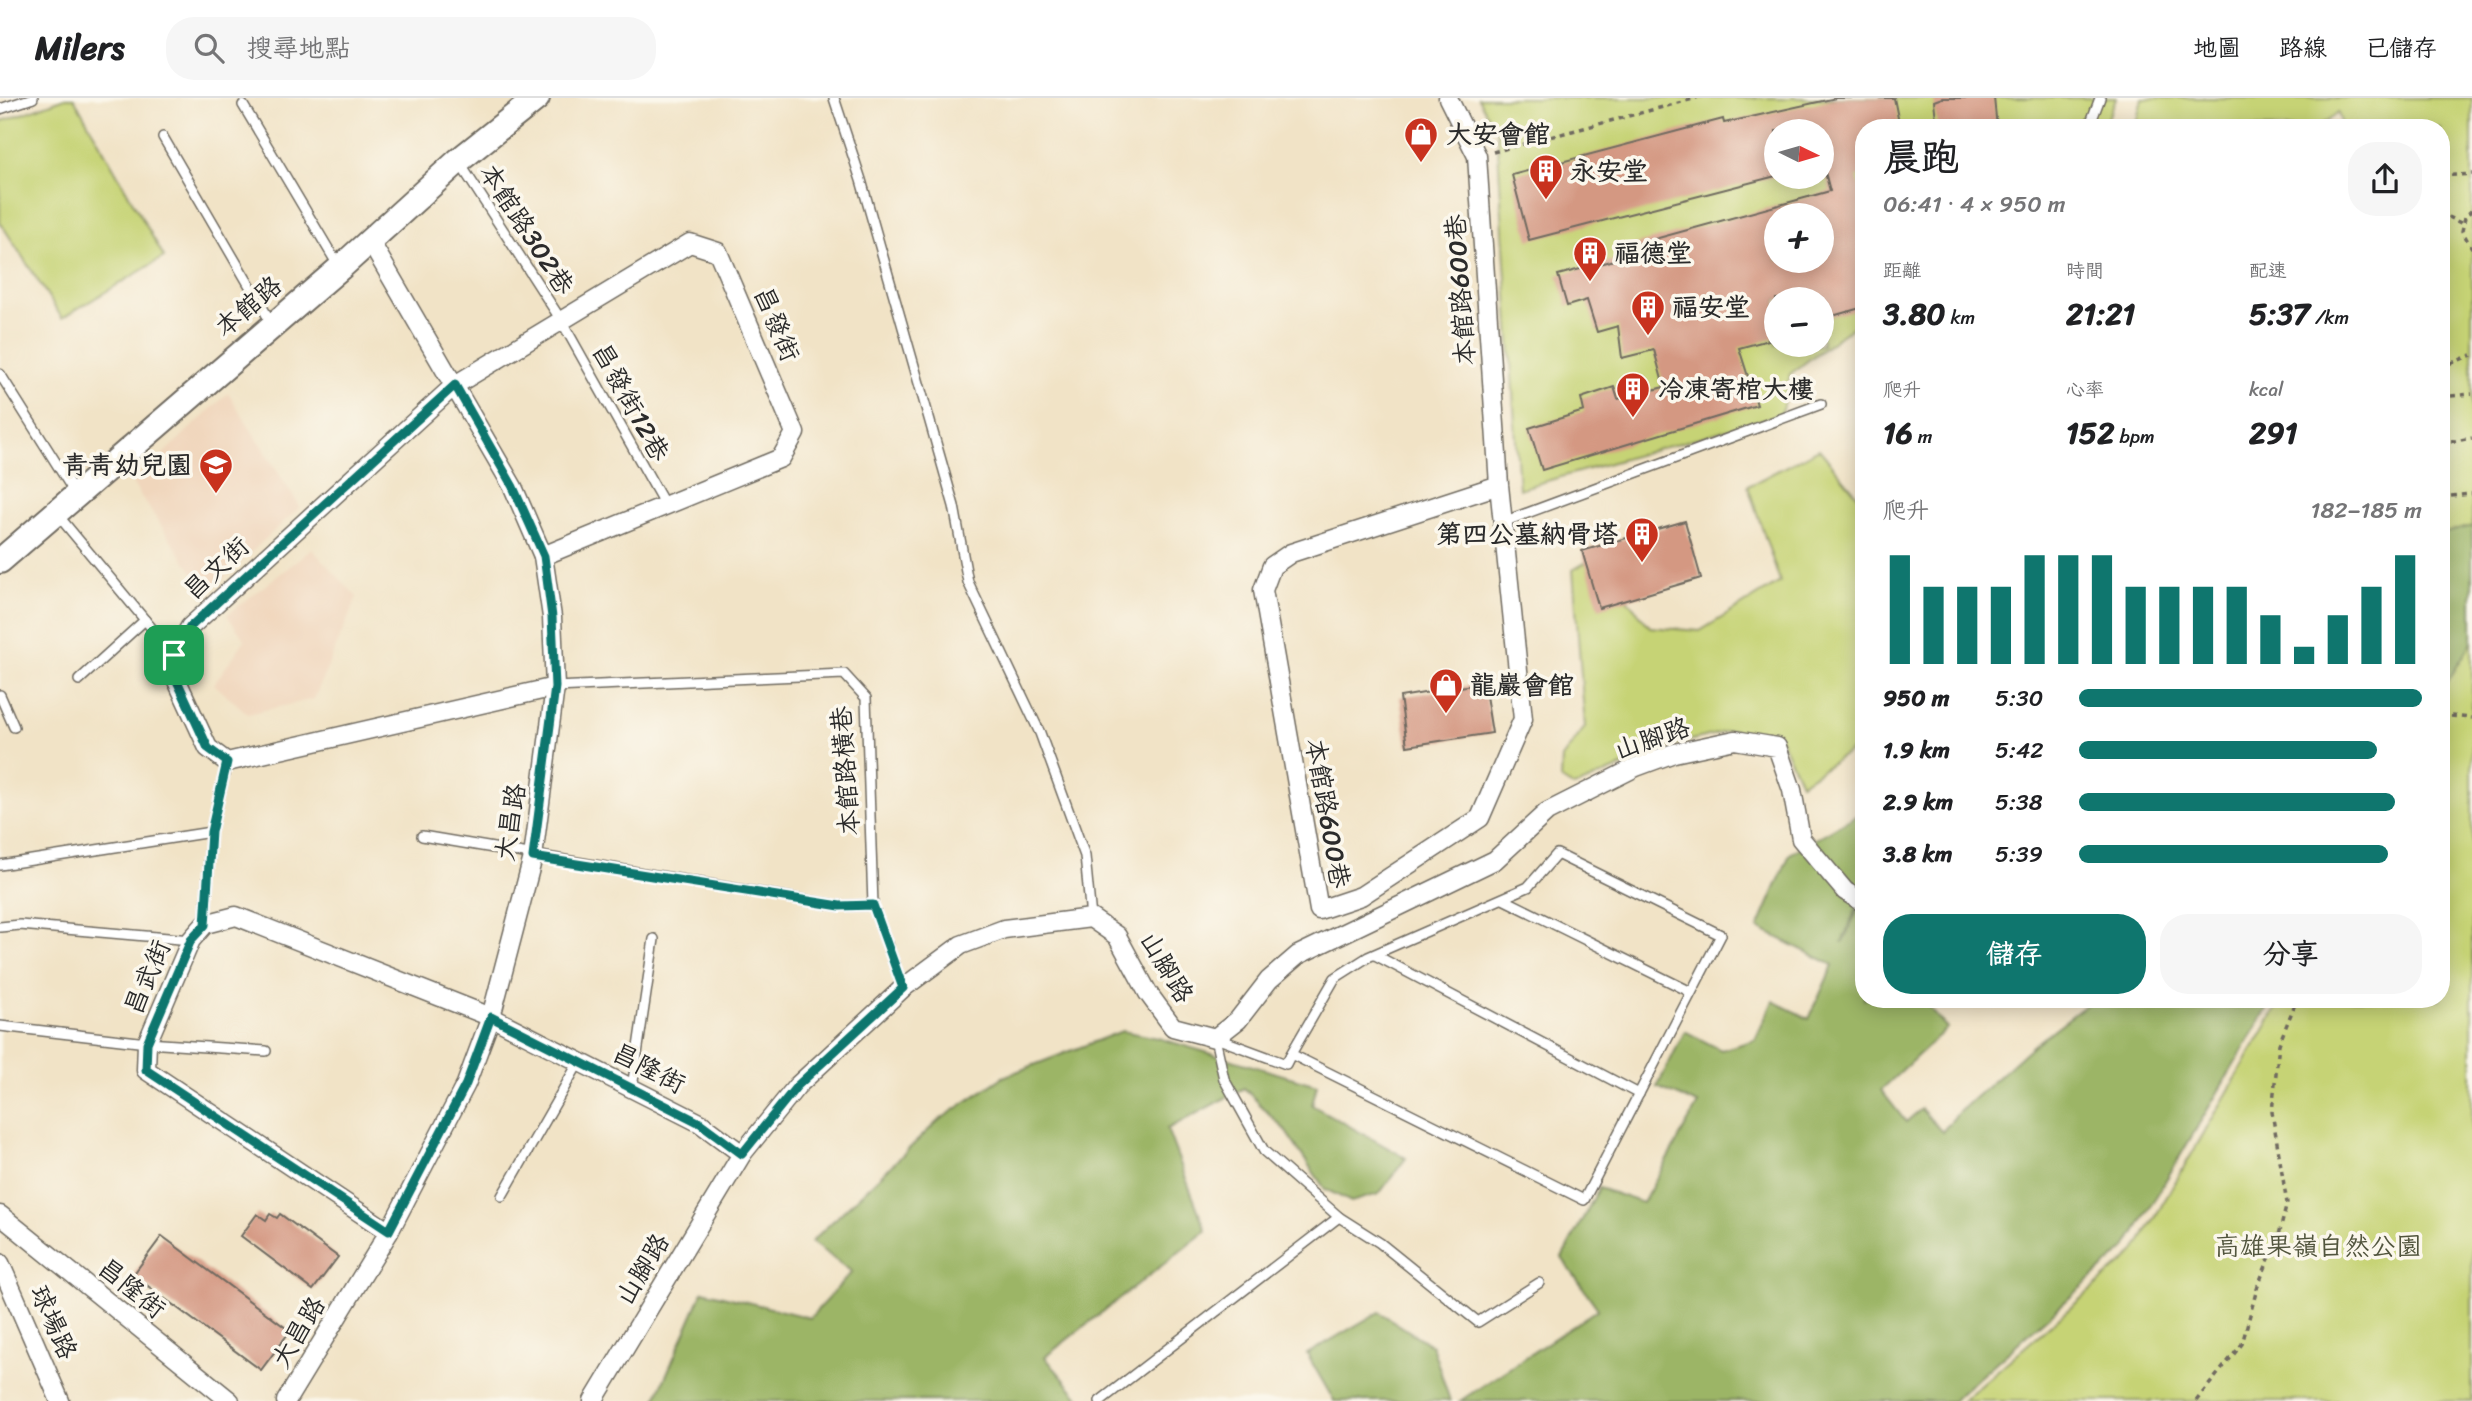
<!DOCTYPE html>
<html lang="zh-TW">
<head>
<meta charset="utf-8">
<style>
	body { margin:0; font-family:Sriracha,"LXGW WenKai TC",sans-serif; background:#f6f6f6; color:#202124; height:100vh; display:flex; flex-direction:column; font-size:26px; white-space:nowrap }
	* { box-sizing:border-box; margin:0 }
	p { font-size:23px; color:#757577 }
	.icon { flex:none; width:38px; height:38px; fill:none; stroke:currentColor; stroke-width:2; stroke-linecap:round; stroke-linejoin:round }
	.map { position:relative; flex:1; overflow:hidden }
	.drawer { position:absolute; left:1855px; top:21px; width:595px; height:889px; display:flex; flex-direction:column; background:#fff; border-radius:28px; box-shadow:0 4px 18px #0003 }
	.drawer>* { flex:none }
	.needle { width:46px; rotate:95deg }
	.buttons { position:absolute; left:1764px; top:21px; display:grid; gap:14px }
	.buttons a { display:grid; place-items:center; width:70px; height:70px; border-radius:50%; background:#fff; box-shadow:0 4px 18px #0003; font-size:35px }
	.pin { position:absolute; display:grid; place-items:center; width:60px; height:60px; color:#fff; margin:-30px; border-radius:14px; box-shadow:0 4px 10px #0006 }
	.round { display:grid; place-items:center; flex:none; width:74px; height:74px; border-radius:28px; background:#f6f6f6 }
	.headline { display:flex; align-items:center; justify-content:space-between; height:119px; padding:0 28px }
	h1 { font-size:38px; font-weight:700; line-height:52px }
	.figures { display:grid; grid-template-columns:repeat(3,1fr); gap:10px; height:119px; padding:7px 28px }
	.figures div { display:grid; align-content:center }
	.figures b { font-size:30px; font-weight:700 }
	.figures small { font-size:19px; font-weight:400 }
	.figures p { font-size:19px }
	.chart { height:196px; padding:14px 28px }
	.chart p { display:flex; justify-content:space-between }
	.chart svg { width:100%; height:126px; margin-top:7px; stroke:#0f766e; stroke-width:6 }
	.button { display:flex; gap:14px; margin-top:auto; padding:14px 28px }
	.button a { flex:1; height:80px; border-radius:28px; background:#0f766e; color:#fff; font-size:28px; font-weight:700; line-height:80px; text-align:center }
	.button a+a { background:#f6f6f6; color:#202124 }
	ul { padding:0 28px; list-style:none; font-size:23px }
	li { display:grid; grid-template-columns:112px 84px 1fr; align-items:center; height:52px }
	li i { height:18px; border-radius:9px; background:#0f766e }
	header { display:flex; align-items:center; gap:42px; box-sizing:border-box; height:98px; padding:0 35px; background:#fff; border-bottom:2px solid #e0e0e0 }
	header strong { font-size:33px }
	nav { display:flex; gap:38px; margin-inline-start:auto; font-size:24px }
	.search { width:490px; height:63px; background:#f6f6f6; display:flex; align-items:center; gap:18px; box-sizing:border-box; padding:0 24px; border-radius:28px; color:#757577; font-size:26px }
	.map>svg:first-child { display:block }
</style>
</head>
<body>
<header>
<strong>Milers</strong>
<div class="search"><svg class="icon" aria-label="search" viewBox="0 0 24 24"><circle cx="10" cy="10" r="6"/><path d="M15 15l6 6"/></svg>搜尋地點</div>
<nav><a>地圖</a><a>路線</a><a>已儲存</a></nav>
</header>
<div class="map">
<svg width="2472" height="1303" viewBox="0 0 2472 1303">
	<rect width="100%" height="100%" fill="#fbf7ec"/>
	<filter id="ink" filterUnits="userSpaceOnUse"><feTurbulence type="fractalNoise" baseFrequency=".0143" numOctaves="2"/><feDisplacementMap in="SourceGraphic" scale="14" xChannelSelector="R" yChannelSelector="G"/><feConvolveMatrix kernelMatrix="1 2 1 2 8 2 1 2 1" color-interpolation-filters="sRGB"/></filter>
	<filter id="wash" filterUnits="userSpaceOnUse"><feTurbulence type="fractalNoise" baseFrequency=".00686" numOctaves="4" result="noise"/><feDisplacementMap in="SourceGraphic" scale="28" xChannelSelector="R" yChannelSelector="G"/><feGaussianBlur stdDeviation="1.57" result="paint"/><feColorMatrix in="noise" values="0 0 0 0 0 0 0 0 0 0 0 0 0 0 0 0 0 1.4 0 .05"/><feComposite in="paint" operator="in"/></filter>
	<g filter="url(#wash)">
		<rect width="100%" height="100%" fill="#f1e3c6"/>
		<!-- built -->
		<g fill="#f0d6bc">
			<polygon points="228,295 300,409 207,495 132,385"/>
			<polygon points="312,451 357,499 314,601 248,616 214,586 245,542 227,517"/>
		</g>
		<!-- green -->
		<g fill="#c6d375" stroke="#787f50" stroke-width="2" fill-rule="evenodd">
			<polygon points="65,0 74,0 164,159 62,220 0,124 0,24"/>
			<path d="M1478,0H2116L2104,30H1864V220L1790,276L1781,316L1519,391L1497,35ZM1776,33H1822V79H1776ZM1776,117H1822V163H1776ZM1776,201H1822V247H1776Z"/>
			<polygon points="2142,0 2472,0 2472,429 2441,437 2441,30 2343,30 2338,15 2316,30 2135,30"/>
			<polygon points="1819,351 1864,405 1864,644 1801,685 1780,640 1732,632 1676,646 1574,689 1561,681 1562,660 1585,629 1573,472 1593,460 1650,529 1700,533 1780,484 1748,388"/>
			<polygon points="2472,541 2472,1303 1962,1303 2134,1155 2282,901 2441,901 2441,589"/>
		</g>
		<!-- forest -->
		<g fill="#9cb566" stroke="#647048" stroke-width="2">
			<polygon points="2472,428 2472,544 2441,594 2441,436"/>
			<polygon points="1864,713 1864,803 1860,801 1842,845 1861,806 1864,807 1864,901 1926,901 1926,906 1947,930 1881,992 1906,1024 1921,1011 1942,1034 1958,1015 2031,949 2094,901 2273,901 2125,1151 1952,1303 1460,1303 1598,1211 1562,1160 1599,1090 1643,1105 1698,1006 1657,989 1685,933 1721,952 1755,942 1773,903 1809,921 1833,867 1758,830 1790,756"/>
			<polygon points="1122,933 1158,940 1317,987 1312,1007 1406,1060 1379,1096 1351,1104 1325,1091 1284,1031 1244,990 1167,1031 1206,1133 1045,1259 1082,1303 655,1303 703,1193 810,1220 852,1174 811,1144 938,1023 1003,979"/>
			<polygon points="1379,1214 1432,1248 1450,1303 1334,1303 1307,1256"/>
		</g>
		<g id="blocks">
			<!-- building -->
			<g fill="#d49882" fill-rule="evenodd">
				<path d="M1836,0H1894L1900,30H1864V78L1857,79L1864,103V209L1822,221V201H1776V240L1739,250L1757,307L1542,372L1529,330L1584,313L1581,300L1614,289L1618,301L1664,289L1654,252L1622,260L1618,228L1597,234L1587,202L1567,208L1558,177L1625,159L1622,150L1830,93L1822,63V33H1776V78L1529,142L1512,77L1723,21L1724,25ZM1776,117H1822V163H1776Z"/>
				<polygon points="1942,0 1994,0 1997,30 1937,30 1934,3"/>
				<polygon points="1685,423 1701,480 1599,510 1582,453"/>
				<polygon points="1484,585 1492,635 1407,648 1400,599"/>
				<polygon points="257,1116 266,1122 270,1116 277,1120 280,1116 338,1159 313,1192 241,1138"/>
				<polygon points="162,1138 290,1233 261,1272 133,1177"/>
			</g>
		</g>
	</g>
	<g filter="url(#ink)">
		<use href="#blocks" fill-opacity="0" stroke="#706b61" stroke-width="2"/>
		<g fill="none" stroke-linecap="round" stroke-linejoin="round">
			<!-- lane casing -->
			<g stroke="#706b61" stroke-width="12">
				<g id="lane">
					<polyline points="834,0 861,82 954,408 968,484 1040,635 1085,758 1091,820"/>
					<polyline points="243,7 339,169"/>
					<polyline points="0,11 33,0"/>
					<polyline points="2091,24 2100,0"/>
					<polyline points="163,39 272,226"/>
					<polyline points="459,64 561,222 665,407"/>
					<polyline points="0,276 75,395"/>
					<polyline points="57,416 174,557"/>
					<polyline points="1503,424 1821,306"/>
					<polyline points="79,582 145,522"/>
					<polyline points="555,589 844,576 866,600 873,807 903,890"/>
					<polyline points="0,597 14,629"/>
					<polyline points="422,738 840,808 873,807"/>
					<polyline points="0,767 211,734"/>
					<polyline points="1503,801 1691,894"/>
					<polyline points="205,826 211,734 227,664"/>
					<polyline points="0,829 20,827 191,842"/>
					<polyline points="1375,857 1639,996"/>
					<polyline points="0,928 147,945 266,953"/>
					<polyline points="1216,940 1286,966 1291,956 1335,880 1368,859 1528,789 1557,756 1721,837 1584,1102 1291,956"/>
					<polyline points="632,990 654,841"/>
					<polyline points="502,1098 579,964"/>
					<polyline points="1339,1119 1380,1145 1478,1224 1539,1185"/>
					<polyline points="1100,1303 1339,1119 1264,1053 1224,981 1215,940"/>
				</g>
			</g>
			<!-- street casing -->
			<g stroke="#706b61" stroke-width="21">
				<g id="street">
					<polyline points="1448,0 1477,58 1499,387 1523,621 1480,720 1361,798 1319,812 1263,492 1272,468 1291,455 1499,387"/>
					<polyline points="543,458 781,360 795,335 718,154 690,145 455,287 190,529 174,557 172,572 208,650 227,664 555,589"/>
					<polyline points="0,1117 230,1303"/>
					<polyline points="389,1134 146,972 147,945 191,842 205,826 236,818 491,919 700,1025 742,1056"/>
					<polyline points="0,1165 60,1303"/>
					<polyline points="286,1303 389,1134 466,986 491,919 533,759 555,589 552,519 543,458 513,389 370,143"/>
					<polyline points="593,1303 742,1056 797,988 903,890 961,847 1004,831 1091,820 1117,838 1148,895 1173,929 1215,940 1238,922 1269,882 1298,857 1495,762 1547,714 1636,669 1674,655 1735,642 1777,649 1792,692 1801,741 1845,793 1864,805"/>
				</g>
			</g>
			<!-- secondary casing -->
			<g stroke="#706b61" stroke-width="28">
				<polyline id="secondary" points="0,463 340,170 458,63 537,0"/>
			</g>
			<!-- path -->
			<g stroke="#706b61" stroke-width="3.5" stroke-dasharray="5 5" stroke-linecap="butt">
				<polyline points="1493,54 1697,0"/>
				<polyline points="2441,78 2472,76"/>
				<polyline points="2441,111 2448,119 2463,126"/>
				<polyline points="2472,112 2465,119 2462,133 2472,150"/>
				<polyline points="2441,269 2472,257"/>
				<polyline points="2441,299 2472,296"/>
				<polyline points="2441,342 2455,343 2472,340"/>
				<polyline points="2441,399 2472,396"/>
				<polyline points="2441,617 2472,620"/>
				<polyline points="2196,1303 2242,1246 2258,1187 2279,1137 2287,1105 2272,1014 2279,946 2297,901"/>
			</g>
			<!-- lane -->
			<use href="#lane" stroke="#fff" stroke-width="9"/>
			<!-- street -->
			<use href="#street" stroke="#fff" stroke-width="18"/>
			<!-- secondary -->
			<use href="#secondary" stroke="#fff" stroke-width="24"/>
		</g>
	</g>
	<g fill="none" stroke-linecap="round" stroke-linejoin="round" filter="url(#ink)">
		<!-- route casing -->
		<g stroke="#fff" stroke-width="14">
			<polygon id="route" points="455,287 513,389 544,458 552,519 555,589 533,759 840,808 873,807 903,890 797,988 742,1056 700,1025 491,919 466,986 389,1133 146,972 147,945 191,842 205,827 211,734 227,664 208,650 172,572 174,557 190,529"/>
		</g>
		<!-- route -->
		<use href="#route" stroke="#0f766e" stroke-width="9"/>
	</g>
	<!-- icons -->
	<defs>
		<g id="shop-pin" transform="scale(1.75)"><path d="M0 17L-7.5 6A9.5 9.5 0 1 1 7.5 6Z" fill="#c8321e" stroke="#fbf7ec"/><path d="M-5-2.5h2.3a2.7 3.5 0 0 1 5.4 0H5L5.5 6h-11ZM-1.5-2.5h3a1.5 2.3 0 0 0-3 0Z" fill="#fff"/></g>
		<g id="building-pin" transform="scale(1.75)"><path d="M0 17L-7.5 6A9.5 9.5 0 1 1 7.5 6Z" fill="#c8321e" stroke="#fbf7ec"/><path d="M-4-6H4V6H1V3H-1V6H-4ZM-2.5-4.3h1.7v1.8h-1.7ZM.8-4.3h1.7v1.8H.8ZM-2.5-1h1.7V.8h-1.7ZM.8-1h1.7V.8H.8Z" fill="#fff"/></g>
		<g id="school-pin" transform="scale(1.75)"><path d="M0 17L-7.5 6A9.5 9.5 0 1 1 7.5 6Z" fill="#c8321e" stroke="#fbf7ec"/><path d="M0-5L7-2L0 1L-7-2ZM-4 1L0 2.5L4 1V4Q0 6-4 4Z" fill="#fff"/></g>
	</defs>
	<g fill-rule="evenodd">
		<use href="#shop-pin" x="1421" y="36"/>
		<use href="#building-pin" x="1546" y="73"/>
		<use href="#building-pin" x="1590" y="155"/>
		<use href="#building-pin" x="1648" y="209"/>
		<use href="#building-pin" x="1633" y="291"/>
		<use href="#school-pin" x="216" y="367"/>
		<use href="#building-pin" x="1642" y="436"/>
		<use href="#shop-pin" x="1446" y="587"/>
	</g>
	<g text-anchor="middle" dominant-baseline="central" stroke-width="7" stroke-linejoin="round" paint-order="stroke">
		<!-- poi labels -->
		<g font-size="26" font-weight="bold" fill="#2b2b2b" stroke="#fbf7ec" text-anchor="start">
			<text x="1446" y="36">大安會館</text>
			<text x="1570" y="73">永安堂</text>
			<text x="1614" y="155">福德堂</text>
			<text x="1672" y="209">福安堂</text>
			<text x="1658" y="291">冷凍寄棺大樓</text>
			<text x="192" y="367" text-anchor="end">青青幼兒園</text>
			<text x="1618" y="436" text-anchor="end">第四公墓納骨塔</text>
			<text x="1470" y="587">龍巖會館</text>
		</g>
		<!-- street labels -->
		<g font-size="26" fill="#2b2b2b" stroke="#fbf7ec">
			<text transform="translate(527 131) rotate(57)">本館路302巷</text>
			<text transform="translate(1460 192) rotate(-94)">本館路600巷</text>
			<text transform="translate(248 208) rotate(-40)">本館路</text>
			<text transform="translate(777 226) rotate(67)">昌發街</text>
			<text transform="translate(631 304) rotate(61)">昌發街12巷</text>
			<text transform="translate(216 470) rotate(-43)">昌文街</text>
			<text transform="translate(1652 640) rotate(-19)">山腳路</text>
			<text transform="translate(845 673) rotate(-94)">本館路橫巷</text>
			<text transform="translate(1328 715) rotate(80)">本館路600巷</text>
			<text transform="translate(510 724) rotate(-81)">大昌路</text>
			<text transform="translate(1167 869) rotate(59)">山腳路</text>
			<text transform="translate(147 879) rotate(-67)">昌武街</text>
			<text transform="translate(649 970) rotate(27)">昌隆街</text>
			<text transform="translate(642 1171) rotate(-59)">山腳路</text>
			<text transform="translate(132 1190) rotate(39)">昌隆街</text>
			<text transform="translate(54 1224) rotate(66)">球場路</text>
			<text transform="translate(298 1234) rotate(-59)">大昌路</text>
		</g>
		<!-- park labels -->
		<g font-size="26" fill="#52553e" stroke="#fbf7ec">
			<text x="2318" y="1148">高雄果嶺自然公園</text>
		</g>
	</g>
</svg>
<div class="buttons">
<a><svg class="needle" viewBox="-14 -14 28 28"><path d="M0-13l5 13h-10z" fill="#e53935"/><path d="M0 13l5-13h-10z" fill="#757577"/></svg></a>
<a>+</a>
<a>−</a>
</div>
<div class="pin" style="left:174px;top:557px;background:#1e9e55"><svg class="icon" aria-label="arrive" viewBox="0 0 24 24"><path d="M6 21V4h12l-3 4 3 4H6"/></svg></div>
<section class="drawer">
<div class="headline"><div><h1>晨跑</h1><p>06:41 · 4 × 950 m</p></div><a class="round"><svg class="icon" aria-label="share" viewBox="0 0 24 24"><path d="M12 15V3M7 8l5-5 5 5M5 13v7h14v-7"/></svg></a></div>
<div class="figures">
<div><p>距離</p><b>3.80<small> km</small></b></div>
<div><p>時間</p><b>21:21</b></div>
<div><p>配速</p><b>5:37<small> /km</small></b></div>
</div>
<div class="figures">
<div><p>爬升</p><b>16<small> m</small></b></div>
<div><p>心率</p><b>152<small> bpm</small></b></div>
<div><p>kcal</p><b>291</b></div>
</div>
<div class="chart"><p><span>爬升</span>182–185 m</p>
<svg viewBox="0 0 160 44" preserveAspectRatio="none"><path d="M5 44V6M15 44V17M25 44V17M35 44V17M45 44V6M55 44V6M65 44V6M75 44V17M85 44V17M95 44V17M105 44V17M115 44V27M125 44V38M135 44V27M145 44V17M155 44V6"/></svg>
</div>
<ul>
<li><b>950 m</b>5:30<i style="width:100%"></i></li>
<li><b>1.9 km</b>5:42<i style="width:87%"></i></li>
<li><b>2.9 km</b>5:38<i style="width:92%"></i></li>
<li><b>3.8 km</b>5:39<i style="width:90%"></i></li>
</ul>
<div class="button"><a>儲存</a><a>分享</a></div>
</section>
</div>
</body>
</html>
